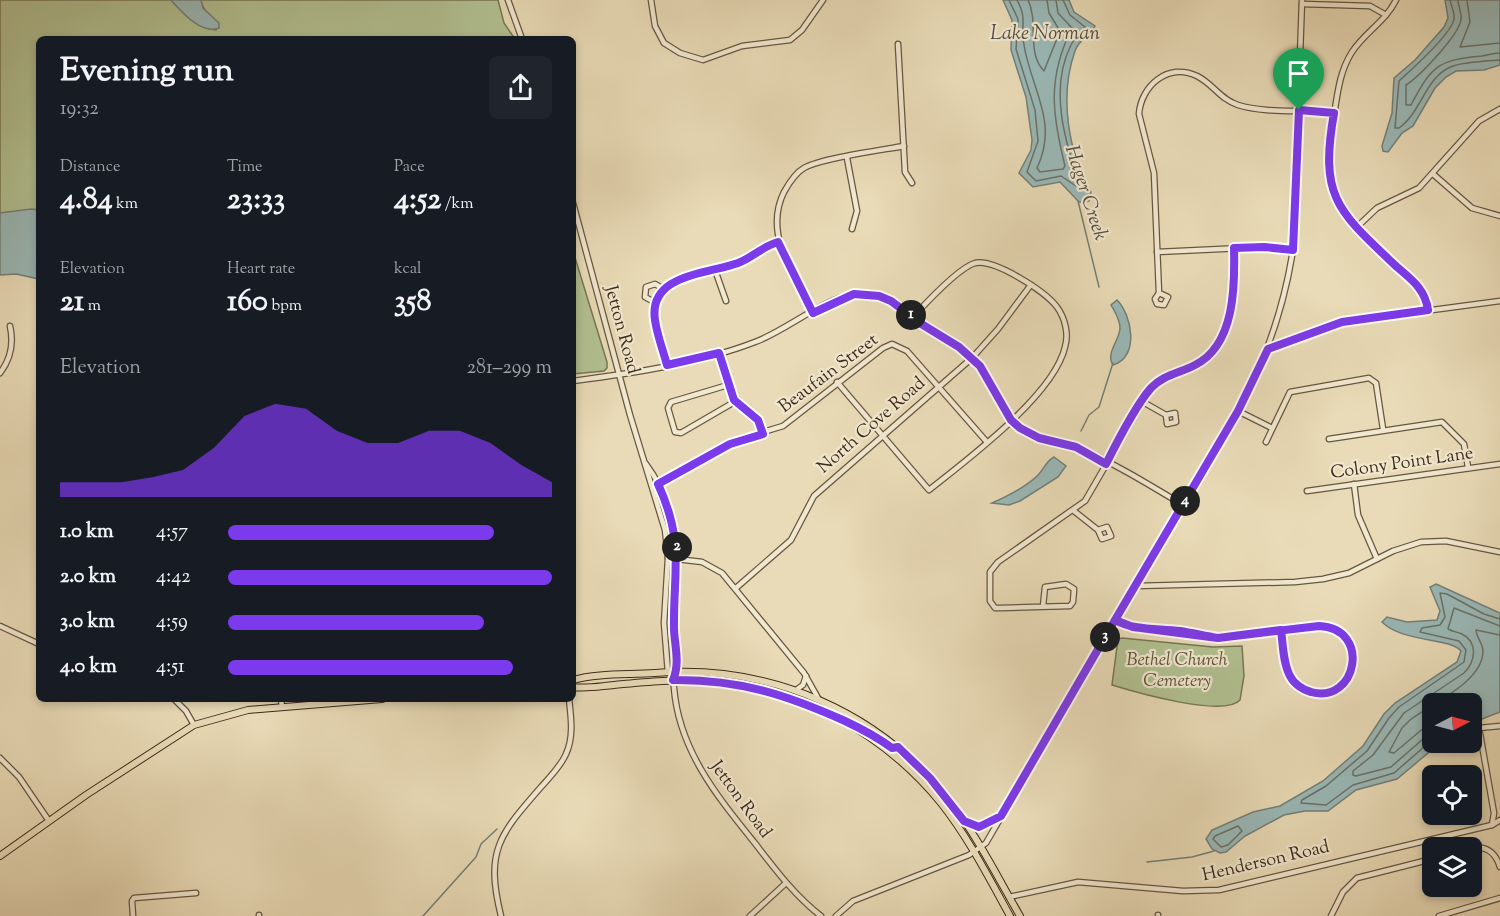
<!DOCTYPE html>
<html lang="en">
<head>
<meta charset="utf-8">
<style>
	body { margin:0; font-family:"Sorts Mill Goudy",serif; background:#20242c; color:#f1f3f6; height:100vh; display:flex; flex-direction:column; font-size:22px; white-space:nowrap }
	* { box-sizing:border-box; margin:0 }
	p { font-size:20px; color:#9ea1a6 }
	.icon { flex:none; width:33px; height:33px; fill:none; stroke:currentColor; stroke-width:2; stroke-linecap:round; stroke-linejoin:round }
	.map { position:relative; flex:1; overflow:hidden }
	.side { position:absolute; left:36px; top:36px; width:540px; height:666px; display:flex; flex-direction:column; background:#171b24; border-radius:9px; box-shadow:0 3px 9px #0003 }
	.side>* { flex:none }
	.needle { width:39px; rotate:84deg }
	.buttons { position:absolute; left:1422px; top:693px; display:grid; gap:12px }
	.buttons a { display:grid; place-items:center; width:60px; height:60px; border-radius:9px; background:#171b24; box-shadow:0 3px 9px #0003; font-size:30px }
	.pin { position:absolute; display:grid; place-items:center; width:51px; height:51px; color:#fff; margin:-62px -26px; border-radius:50% 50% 50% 0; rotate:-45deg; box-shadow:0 0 6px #0007 }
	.pin .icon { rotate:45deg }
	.km { position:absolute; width:30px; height:30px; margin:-15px; border-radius:50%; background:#222; color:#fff; font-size:16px; line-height:30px; text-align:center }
	.round { display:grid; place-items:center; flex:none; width:63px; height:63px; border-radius:9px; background:#20242c }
	.summary { display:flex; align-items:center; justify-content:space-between; height:102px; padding:0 24px }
	h1 { font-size:33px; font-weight:700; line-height:45px }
	.metrics { display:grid; grid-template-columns:repeat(3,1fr); gap:9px; height:102px; padding:6px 24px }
	.metrics div { display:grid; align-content:center }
	.metrics b { font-size:30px; font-weight:700 }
	.metrics small { font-size:16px; font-weight:400 }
	.metrics p { font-size:16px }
	.chart { height:168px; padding:12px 24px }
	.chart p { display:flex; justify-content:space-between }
	.chart svg { width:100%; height:108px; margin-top:6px; fill:#7c3aed; opacity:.7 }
	ul { padding:0 24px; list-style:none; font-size:20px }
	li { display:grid; grid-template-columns:96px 72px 1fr; align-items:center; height:45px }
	li i { height:15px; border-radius:8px; background:#7c3aed }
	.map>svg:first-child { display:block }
</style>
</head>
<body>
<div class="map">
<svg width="1500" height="916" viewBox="0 0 1500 916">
	<rect width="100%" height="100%" fill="#e9dbb7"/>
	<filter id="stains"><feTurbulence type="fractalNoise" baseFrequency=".00333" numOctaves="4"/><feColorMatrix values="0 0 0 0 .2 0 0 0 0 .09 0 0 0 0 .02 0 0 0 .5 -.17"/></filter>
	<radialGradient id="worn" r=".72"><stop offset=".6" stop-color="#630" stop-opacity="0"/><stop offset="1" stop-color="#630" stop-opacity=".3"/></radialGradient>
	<!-- green -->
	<g fill="#b2c192" stroke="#777655" stroke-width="1.5">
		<path d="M0,0H171C183,13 197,29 216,30C213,15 201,10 201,0H498L504,23L515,39H39V210L0,213Z"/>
		<polygon points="573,251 607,362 607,368 604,371 573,374"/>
		<path d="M1122,638L1213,647L1242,646L1244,676L1240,700C1224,718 1135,692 1112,685L1118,639Z"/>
	</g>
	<!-- water -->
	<g fill="#9ab9b8" stroke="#748078" stroke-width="1.5">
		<path d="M171,0H201L203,8L219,23V28C201,35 182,12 171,0Z"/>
		<path d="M1003,0H1069L1074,12L1095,26C1090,36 1079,39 1075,51C1059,96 1068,152 1091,192L1089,201L1079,202L1060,182L1033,187L1019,173L1031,150L1032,140L1026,97L1011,50L1012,20Z"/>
		<polygon points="1445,0 1500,0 1500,65 1484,70 1456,71 1446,77 1435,88 1413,126 1402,133 1388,152 1383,151 1382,146 1392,113 1394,78 1415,60 1444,27 1448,18"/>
		<polygon points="31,209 39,210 39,279 16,274 0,275 0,213"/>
		<path d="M1117,300C1132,315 1140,357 1113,365C1105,353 1120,340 1120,328C1120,319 1115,312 1111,305Z"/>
		<path d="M1054,457L1066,466L1058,477L1020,501L1009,505L992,503C1008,496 1026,487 1038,475C1044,469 1046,461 1054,457Z"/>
		<path d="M1436,584L1500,613V712L1472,723V704H1432V742L1440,743L1397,779L1356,790L1328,811H1305L1284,815L1245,836L1226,852L1220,853L1212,849L1206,839L1212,830L1253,812L1280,806L1323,781L1363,746L1384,714L1395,703L1457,662L1461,651C1449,637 1403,643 1382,622L1387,617L1407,622L1437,620L1440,611L1430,587Z"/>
	</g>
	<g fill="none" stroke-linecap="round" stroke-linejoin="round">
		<!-- shore -->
		<g stroke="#6b7268" stroke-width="1.5">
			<path d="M1009,0L1018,19L1016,49L1035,110L1038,141L1027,172L1036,181L1061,176L1076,186L1078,182C1065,140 1049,88 1071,45C1074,38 1080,33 1085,27L1070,15L1063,0"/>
			<path d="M1017,0C1028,20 1020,26 1024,45C1031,89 1059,122 1037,168L1040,172L1063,169L1065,166C1052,114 1047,78 1072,28L1058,13L1056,0"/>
			<path d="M1028,0C1039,22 1026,53 1044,71L1060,31L1049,13L1047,0"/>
			<path d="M1450,0C1451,6 1455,13 1454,19C1452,34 1411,70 1399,81L1395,128H1399C1422,112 1425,76 1453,66C1464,62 1488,61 1500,60"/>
			<path d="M1458,0C1458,6 1462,13 1461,19C1460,34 1420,76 1406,85V105H1411C1432,66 1437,60 1482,56C1488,55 1494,53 1500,53"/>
			<polyline points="1467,0 1470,22 1460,47 1500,43"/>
			<path d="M1432,721L1394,753L1389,752L1402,728L1410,720C1432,703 1483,682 1483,651C1483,643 1476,637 1476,630L1500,635"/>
			<path d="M1432,731L1391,767L1356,776L1353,775V771L1373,755L1404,713L1464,673C1475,662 1479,643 1462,634C1458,632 1453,632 1448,629L1454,608L1500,626"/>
			<polyline points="1432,740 1394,773 1353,785 1326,805 1301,803 1302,800 1326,786 1367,751 1389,718 1399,707 1464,662 1466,650 1459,641 1420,632 1422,628 1440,625 1445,617 1440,593 1447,594 1484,614 1500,619"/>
			<polygon points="1238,826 1242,831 1228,845 1221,847 1213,839 1215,836"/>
		</g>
		<!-- stream -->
		<g stroke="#748078" stroke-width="1.5">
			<polyline points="1078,201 1099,287"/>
			<polyline points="1081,431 1089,415 1099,407 1113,363"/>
			<polyline points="1147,862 1192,857 1214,851"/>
			<polyline points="423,916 476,857 481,844 497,829"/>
		</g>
		<!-- minor casing -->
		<g stroke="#675740" stroke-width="7">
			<g id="minor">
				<polyline points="508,0 522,39"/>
				<polyline points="651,0 655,26 664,43 680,53 703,60 742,46 790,40 802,30 823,0"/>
				<path d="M1396,0C1386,21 1364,33 1352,52C1341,69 1338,89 1335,109C1322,182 1328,199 1381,251C1399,269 1424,283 1428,310"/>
				<polyline points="1302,4 1370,6 1386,15"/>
				<polyline points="898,44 905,172 912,183"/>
				<polyline points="847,158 857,211 852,229"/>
				<polyline points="1433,174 1472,208 1500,216"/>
				<polyline points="573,203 630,415 665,530 668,558 664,623 668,673"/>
				<polyline points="1357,227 1377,208 1419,188 1479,121 1500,109"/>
				<polyline points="1157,252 1264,247 1293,250"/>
				<polyline points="715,270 726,301"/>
				<path d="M1159,293L1168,297L1164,305L1157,304L1155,299L1159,293L1154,173L1139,114C1141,86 1168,62 1197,76C1212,83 1221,100 1238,105C1268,114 1303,109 1334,113"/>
				<polyline points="656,303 645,297 646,287 655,284 664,289"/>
				<path d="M813,313C794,276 763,234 784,192C789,183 795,173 804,168C821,158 882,150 904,146"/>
				<polyline points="1268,349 1342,322 1500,301"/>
				<polyline points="719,353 734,400 758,420 763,433"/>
				<path d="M667,365C663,350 658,335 655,320C648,274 708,274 737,263C752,258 763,246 778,242"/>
				<path d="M0,373C11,359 14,344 10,326"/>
				<path d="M573,381C633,373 698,364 755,342C788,330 828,294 862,293C890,293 904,313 925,326C945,339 965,348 980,367C996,385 1000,412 1019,428C1036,441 1056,438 1075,446C1112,462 1148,484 1183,505"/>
				<path d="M837,382L929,490C968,459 1054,395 1065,347C1069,334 1065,318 1057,307C1045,291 995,259 975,263C958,268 926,303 913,317"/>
				<polyline points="728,385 671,402 668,408 675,432 681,433 736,401"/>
				<polyline points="1143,402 1166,415 1175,413 1176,422 1167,424 1166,415"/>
				<polyline points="1238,411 1272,428"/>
				<polyline points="1329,439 1442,422 1464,444 1468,467"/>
				<polyline points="1266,442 1290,392 1369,378 1376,383 1383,429"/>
				<path d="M646,464C682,513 675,558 674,616C674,634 679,653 677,670C676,677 673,681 674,688C679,750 717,796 754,842C775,869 794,895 821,916"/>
				<polyline points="658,484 740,439 783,426 883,348 892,344 907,351 986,441"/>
				<polyline points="1354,484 1358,515 1377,559"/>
				<polyline points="1307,491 1500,464"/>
				<polyline points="1074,511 1098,530 1102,539 1111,536 1107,527 1098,530"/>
				<polyline points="668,558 702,562 722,573 804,673 818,698"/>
				<polyline points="1136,586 1295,582 1323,579 1349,573 1393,551 1421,542 1446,541 1500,552"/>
				<polyline points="736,588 791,540 814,496 972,358 998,329 1030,286"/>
				<path d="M1043,606L1045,587L1066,584L1074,589L1073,602L1070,606L1001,608H995L990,601V572L998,562L1085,501L1150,389C1165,375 1183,373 1199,363C1235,341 1235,285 1234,248"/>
				<polyline points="1115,620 1133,627 1218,638 1281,630"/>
				<polyline points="0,626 39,644"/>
				<path d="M1319,626C1372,627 1358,706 1311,692C1302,690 1294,684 1290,676C1283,663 1283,645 1281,630Z"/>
				<polyline points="796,690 803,685 806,676"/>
				<polyline points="174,699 186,711 194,725"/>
				<polyline points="281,699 282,707"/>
				<polyline points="0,758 19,777 49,821"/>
				<polyline points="965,822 979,827 999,818"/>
				<polyline points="1492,825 1494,813 1479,728 1500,726"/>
				<path d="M1469,848C1485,845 1495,851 1500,867"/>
				<polyline points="1009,897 1078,882 1183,891 1219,890 1492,825 1500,820"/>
				<polyline points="259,915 259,916"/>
				<polyline points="1158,915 1158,916"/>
				<polyline points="133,916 132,901 134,898 196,893"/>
				<path d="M501,916C485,851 499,835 541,787C549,778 561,766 566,754C574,737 571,717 569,699"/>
				<polyline points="750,916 786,883"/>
				<path d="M836,916L853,901L969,855L986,843L1247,394C1270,348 1285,301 1293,250L1302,0"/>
				<polyline points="1331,916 1343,892 1357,878 1432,859"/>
				<polyline points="1439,916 1500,898"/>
			</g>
		</g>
		<!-- major casing -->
		<g stroke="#3c2b18" stroke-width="8">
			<g id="major">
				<path d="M573,680C597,673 629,675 655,673C770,664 880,711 951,803C978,837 998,878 1020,916"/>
				<path d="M573,687C586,689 601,686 614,685C646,682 677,679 710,681C800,687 884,733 941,803C968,837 989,878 1010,916"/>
				<polyline points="878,738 894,749 898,747"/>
				<polyline points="0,856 86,795 194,725 248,710 382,699"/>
			</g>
		</g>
		<!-- minor -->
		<use href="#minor" stroke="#f1e8d0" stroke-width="4.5"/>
		<!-- major -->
		<use href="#major" stroke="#e9dbb7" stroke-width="6"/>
	</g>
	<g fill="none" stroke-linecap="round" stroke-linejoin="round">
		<!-- route casing -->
		<g stroke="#fff" stroke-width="12">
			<path id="route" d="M1299,110L1293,250L1264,247L1234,248C1235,286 1235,345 1195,365C1180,373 1163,375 1151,388C1136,405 1117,442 1106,464L1076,447L1039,438L1020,428L1011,420L980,366L959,347L923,325L891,301L879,296L854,294L813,313L778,242C763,246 752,258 738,263C708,274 648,274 655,320C657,335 663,350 667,365L719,353L734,400L758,420L763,434L730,444L658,484C685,543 673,570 674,630C675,647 680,664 673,680C739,679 787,695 845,721C862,729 877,737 892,748L898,747L930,778L964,821L979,827L1001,816L1115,620C1135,631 1158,628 1180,631C1193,633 1205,636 1218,638L1281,630C1283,645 1283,663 1290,676C1294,684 1303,690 1311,692C1357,705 1372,628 1319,626L1218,638L1133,627L1115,620L1238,411L1268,349L1342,322L1428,310C1425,289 1412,280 1397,267C1338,211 1319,198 1334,113L1299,110"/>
		</g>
		<!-- route -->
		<use href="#route" stroke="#7c3aed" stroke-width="8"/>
	</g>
	<g text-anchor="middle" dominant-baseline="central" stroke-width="4.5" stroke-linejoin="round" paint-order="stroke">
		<!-- street labels -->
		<g font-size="18" fill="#3c2b18" stroke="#f1e8d0">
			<text transform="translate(621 330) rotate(75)">Jetton Road</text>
			<text transform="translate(829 374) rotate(-37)">Beaufain Street</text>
			<text transform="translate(872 426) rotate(-41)">North Cove Road</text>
			<text transform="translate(1402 464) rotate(-8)">Colony Point Lane</text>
			<text transform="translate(740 800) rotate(54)">Jetton Road</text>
			<text transform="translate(1266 862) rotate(-13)">Henderson Road</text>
		</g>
		<!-- park labels -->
		<g font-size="18" font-style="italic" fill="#5a5036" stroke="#f1e8d0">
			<text x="1177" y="661">Bethel Church<tspan x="1177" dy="21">Cemetery</tspan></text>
		</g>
		<!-- water labels -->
		<g font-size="20" font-style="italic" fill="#544e40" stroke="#f1e8d0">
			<text x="1045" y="34">Lake Norman</text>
			<text transform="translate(1085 193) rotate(72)">Hager Creek</text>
		</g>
	</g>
	<rect width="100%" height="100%" filter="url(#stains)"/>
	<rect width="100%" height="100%" fill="url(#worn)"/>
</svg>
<div class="buttons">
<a><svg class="needle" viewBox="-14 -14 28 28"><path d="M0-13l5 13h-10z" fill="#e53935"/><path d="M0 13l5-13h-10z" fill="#9ea1a6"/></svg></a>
<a><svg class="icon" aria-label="locate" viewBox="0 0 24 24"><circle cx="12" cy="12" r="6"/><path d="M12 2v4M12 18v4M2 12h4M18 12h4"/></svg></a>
<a><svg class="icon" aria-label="layers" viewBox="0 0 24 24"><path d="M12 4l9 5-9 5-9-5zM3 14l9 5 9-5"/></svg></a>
</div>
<div class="pin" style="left:1299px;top:110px;background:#1e9e55"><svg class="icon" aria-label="arrive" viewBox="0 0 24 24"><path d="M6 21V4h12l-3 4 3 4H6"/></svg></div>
<b class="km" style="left:911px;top:315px">1</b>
<b class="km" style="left:677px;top:547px">2</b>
<b class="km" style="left:1105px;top:637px">3</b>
<b class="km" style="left:1185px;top:501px">4</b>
<section class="side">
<div class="summary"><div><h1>Evening run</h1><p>19:32</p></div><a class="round"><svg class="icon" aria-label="share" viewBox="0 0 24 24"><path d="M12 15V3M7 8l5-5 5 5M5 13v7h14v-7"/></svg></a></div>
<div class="metrics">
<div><p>Distance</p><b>4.84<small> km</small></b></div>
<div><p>Time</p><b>23:33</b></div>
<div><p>Pace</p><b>4:52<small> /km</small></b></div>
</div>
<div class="metrics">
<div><p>Elevation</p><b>21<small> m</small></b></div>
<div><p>Heart rate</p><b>160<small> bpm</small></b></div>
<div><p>kcal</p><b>358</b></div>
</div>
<div class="chart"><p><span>Elevation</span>281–299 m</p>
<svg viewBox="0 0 160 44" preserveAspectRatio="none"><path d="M0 44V38L10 38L20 38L30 36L40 33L50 24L60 11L70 6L80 8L90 17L100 22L110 22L120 17L130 17L140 22L150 31L160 38V44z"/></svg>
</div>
<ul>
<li><b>1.0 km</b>4:57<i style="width:82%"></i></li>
<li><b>2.0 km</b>4:42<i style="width:100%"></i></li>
<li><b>3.0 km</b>4:59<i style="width:79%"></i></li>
<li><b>4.0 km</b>4:51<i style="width:88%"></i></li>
</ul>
</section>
</div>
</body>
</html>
